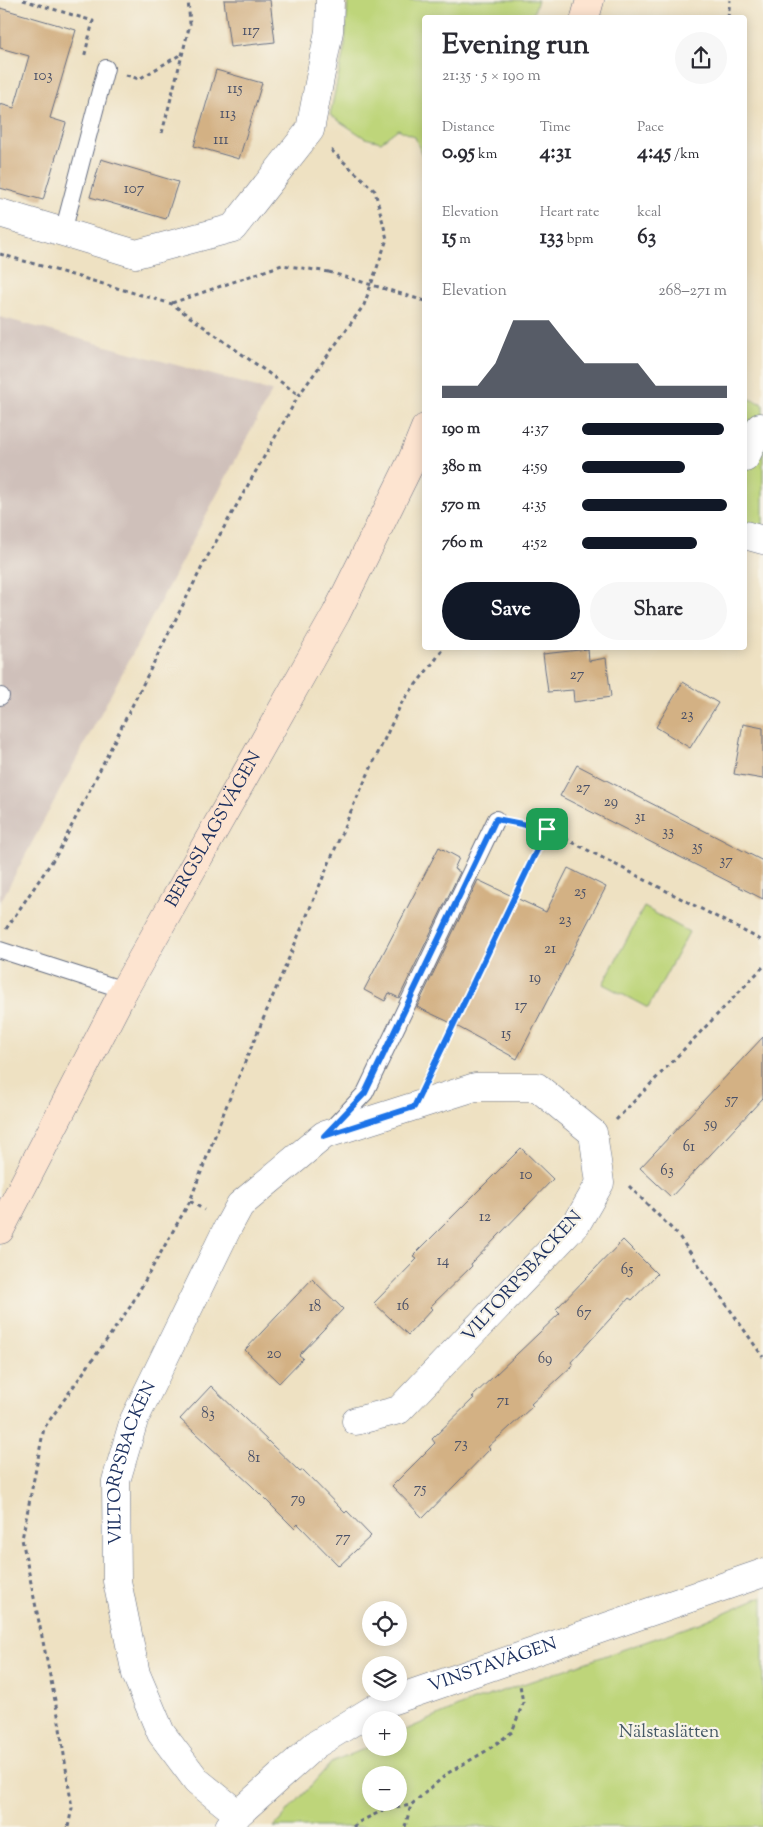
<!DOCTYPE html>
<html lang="en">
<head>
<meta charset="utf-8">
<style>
	body { margin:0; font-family:"Sorts Mill Goudy",serif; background:#f7f7f7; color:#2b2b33; height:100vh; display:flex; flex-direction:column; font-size:19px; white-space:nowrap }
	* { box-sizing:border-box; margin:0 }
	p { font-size:16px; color:#7c7c81 }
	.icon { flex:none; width:28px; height:28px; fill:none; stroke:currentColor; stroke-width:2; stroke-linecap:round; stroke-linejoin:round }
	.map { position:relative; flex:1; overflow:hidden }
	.side { position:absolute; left:422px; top:15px; width:325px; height:635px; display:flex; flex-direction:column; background:#fff; border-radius:5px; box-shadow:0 2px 12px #0003 }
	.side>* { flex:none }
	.buttons { position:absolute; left:362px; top:1601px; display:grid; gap:10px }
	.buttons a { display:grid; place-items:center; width:45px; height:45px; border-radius:50%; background:#fff; box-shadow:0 2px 12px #0003; font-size:25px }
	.pin { position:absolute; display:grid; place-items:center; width:42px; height:42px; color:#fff; margin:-21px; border-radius:10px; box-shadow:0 2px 8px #0006 }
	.round { display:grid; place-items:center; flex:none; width:52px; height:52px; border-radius:26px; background:#f7f7f7 }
	.overview { display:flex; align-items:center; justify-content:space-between; height:85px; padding:0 20px }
	h1 { font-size:28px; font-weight:800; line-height:38px }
	.figures { display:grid; grid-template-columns:repeat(3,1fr); gap:8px; height:85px; padding:5px 20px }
	.figures div { display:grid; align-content:center }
	.figures b { font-size:21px; font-weight:800 }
	.figures small { font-size:14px; font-weight:400 }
	.figures p { font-size:14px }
	.chart { height:140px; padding:10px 20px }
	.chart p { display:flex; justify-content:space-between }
	.chart svg { width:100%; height:90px; margin-top:5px; fill:#111827; opacity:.7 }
	.cta { display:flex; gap:10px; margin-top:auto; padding:10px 20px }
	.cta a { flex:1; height:58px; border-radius:30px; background:#111827; color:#fff; font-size:20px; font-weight:800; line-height:58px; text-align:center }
	.cta a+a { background:#f7f7f7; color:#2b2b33 }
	ul { padding:0 20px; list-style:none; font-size:16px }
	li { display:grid; grid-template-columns:80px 60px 1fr; align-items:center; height:38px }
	li i { height:12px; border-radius:6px; background:#111827 }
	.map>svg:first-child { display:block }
</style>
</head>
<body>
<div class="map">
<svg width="763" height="1827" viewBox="0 0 763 1827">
	<rect width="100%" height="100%" fill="#f7f3e8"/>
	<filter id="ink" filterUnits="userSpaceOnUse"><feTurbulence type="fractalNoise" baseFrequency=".02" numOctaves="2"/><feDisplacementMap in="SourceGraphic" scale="10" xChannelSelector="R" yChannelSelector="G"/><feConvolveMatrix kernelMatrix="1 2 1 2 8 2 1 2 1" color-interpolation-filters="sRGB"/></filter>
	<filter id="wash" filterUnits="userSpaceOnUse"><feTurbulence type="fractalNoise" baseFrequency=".0096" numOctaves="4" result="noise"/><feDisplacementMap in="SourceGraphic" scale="20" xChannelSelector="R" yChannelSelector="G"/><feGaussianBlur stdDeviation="1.12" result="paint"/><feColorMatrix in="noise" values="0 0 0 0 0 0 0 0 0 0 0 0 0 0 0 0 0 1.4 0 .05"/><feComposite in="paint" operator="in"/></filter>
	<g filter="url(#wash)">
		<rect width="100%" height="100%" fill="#eee1c2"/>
		<!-- industrial -->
		<polygon fill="#cfc0ba" points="0,317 272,391 0,903"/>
		<!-- green -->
		<g fill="#bed57a" stroke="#6c826c" fill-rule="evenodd">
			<polygon points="348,0 538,0 532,17 425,18 425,163 415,137 398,129 381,142 365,138 330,115 345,45"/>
			<polygon points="745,397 763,404 763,550 745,544"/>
			<polygon points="644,907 689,932 648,1008 603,984"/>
			<path d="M763,1596V1827H274L331,1763L371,1746V1748H399V1733L465,1704L700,1623ZM371,1775H399V1802H371Z"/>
		</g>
		<g id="blocks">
			<!-- building -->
			<g fill="#d3b184">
				<polygon points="224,0 270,0 275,42 230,47"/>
				<polygon points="0,8 76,30 50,118 66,123 43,200 0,188 0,104 14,108 29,56 0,48"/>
				<polygon points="216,70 262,83 239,159 194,146"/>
				<polygon points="101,159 178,182 166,219 90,197"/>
				<polygon points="588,649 589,661 606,658 611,697 574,702 573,690 548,692 543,654"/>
				<polygon points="683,682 718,703 690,748 656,727"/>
				<polygon points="743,724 763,728 763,779 734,774"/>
				<polygon points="577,765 763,861 763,899 560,796"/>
				<polygon points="439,847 459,858 454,869 460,872 399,998 389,993 385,1001 364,990"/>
				<polygon points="568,868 606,887 517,1059 447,1021 417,1007 478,880 546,912"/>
				<polygon points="763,1037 763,1098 671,1197 640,1168"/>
				<polygon points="521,1148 553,1179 471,1264 472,1266 430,1307 432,1309 408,1335 374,1303 417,1259 413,1256"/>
				<polygon points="623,1240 657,1274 632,1300 629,1298 571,1362 573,1365 531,1404 533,1406 488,1447 490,1449 423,1518 392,1486 435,1443 432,1439 474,1398 472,1397 560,1313 556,1309"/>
				<polygon points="312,1279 343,1309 299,1355 303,1358 279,1383 245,1350"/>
				<polygon points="211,1386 300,1472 303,1470 345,1513 347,1511 371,1536 339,1566 298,1524 294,1528 251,1485 180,1419"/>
			</g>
		</g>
	</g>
	<g filter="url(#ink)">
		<use href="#blocks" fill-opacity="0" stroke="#656d81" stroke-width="1"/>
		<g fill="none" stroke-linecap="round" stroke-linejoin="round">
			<!-- service casing -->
			<g stroke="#656d81" stroke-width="18">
				<g id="service">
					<polyline points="63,232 106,68"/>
					<polyline points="0,697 1,696"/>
					<polyline points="0,950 124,990"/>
					<polyline points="330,1130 365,1093 496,819"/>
				</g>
			</g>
			<!-- minor casing -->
			<g stroke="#656d81" stroke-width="29">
				<g id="minor">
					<polyline points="0,213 136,254 233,228 310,130 329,31 330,0"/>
					<polyline points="745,458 760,427 763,429"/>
					<polyline points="745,535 763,540"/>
					<path id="s1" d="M238,1814L197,1781L161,1733L136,1674L117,1581L116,1481L134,1420L228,1227L240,1205L324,1135L475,1087H537L593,1133L600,1183L577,1223L399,1410L356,1421"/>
					<path id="s2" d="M229,1827L238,1814L315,1745L382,1704L763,1573"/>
				</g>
			</g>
			<!-- secondary casing -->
			<g stroke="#656d81" stroke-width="29">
				<g id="secondary">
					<polyline points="585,18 590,0"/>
					<path id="s3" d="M0,1230L124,990L336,614L412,460L425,428"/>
				</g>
			</g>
			<!-- path -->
			<g stroke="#656d81" stroke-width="3" stroke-dasharray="4 4" stroke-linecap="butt">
				<polyline points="23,0 93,21 84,58"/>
				<polyline points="728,18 730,0"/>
				<polyline points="126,75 139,79 183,53"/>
				<polyline points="162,133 190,24 188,0"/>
				<polyline points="0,254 172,304 299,395"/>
				<polyline points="172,303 282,265 329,272"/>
				<polyline points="518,823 547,829"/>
				<polyline points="6,929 59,851 205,561 299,395 364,305 387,239 375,191 330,149"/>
				<polyline points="431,1070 547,829 763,941"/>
				<polyline points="616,1120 763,967"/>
				<polyline points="629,1186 678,1235 763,1357"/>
				<polyline points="190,1201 204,1210"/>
				<polyline points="68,1827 72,1808 58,1715 22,1539 44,1428 130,1307 190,1201 226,1107 354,804 402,702 436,659 443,648"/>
				<polyline points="353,1827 359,1822 384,1810 411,1805 448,1773 486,1751 512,1732 523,1703 520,1685"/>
				<polyline points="405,1827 411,1805"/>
			</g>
			<!-- service -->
			<use href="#service" stroke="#fff" stroke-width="16"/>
			<!-- minor -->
			<use href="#minor" stroke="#fff" stroke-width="28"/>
			<!-- secondary -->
			<use href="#secondary" stroke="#fde4d0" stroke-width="28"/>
			<!-- path-bridge -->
			<polyline stroke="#656d81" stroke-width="3" stroke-dasharray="4 4" stroke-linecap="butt" points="329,272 425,301"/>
		</g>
	</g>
	<g fill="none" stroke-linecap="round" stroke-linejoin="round" filter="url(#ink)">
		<!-- route casing -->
		<g stroke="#fff" stroke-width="10">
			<polygon id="route" points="496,819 547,829 414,1107 324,1136 365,1093"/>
		</g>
		<!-- route -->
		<use href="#route" stroke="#1a73e8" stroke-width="6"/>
	</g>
	<g text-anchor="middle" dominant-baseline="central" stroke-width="4.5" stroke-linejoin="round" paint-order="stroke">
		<!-- number labels -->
		<g font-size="15" fill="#495068">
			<text x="251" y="31">117</text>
			<text x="43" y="76">103</text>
			<text x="235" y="89">115</text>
			<text x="228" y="114">113</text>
			<text x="221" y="140">111</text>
			<text x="134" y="189">107</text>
			<text x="577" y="675">27</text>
			<text x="687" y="715">23</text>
			<text x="583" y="788">27</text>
			<text x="611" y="802">29</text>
			<text x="640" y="817">31</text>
			<text x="668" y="832">33</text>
			<text x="697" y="847">35</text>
			<text x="726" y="861">37</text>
			<text x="580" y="892">25</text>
			<text x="565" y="920">23</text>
			<text x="550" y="949">21</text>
			<text x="535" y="978">19</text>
			<text x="521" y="1006">17</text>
			<text x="506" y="1034">15</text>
			<text x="732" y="1100">57</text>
			<text x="711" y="1124">59</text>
			<text x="689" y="1147">61</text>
			<text x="667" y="1171">63</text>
			<text x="526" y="1175">10</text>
			<text x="485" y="1217">12</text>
			<text x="443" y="1261">14</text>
			<text x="627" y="1270">65</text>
			<text x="403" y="1306">16</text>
			<text x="315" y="1307">18</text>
			<text x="584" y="1313">67</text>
			<text x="274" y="1354">20</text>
			<text x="545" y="1359">69</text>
			<text x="503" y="1401">71</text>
			<text x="208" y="1414">83</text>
			<text x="461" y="1444">73</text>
			<text x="254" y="1458">81</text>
			<text x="420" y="1489">75</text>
			<text x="298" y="1499">79</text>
			<text x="343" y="1538">77</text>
		</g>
		<!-- street labels -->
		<g font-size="18" fill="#1b2f5e" stroke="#f7f3e8">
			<text stroke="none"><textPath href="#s3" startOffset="454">BERGSLAGSVÄGEN</textPath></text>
			<text transform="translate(523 1277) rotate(-48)">VILTORPSBACKEN</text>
			<text stroke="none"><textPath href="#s1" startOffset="392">VILTORPSBACKEN</textPath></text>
			<text stroke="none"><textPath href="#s2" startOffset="315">VINSTAVÄGEN</textPath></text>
		</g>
		<!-- park labels -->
		<g font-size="18" fill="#445865" stroke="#f7f3e8">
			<text x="669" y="1733">Nälstaslätten</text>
		</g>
	</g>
</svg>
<div class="buttons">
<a><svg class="icon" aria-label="locate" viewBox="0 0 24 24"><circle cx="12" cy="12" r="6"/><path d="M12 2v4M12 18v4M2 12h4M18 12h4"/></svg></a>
<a><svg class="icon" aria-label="layers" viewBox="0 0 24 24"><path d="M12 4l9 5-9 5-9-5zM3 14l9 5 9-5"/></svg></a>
<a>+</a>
<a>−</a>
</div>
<div class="pin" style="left:547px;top:829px;background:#1e9e55"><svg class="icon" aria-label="arrive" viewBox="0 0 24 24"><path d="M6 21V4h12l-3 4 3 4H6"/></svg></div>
<section class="side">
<div class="overview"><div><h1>Evening run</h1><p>21:35 · 5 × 190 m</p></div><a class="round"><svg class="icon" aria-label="share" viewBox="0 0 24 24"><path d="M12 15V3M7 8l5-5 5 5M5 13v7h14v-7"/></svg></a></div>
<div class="figures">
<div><p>Distance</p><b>0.95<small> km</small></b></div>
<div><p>Time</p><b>4:31</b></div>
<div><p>Pace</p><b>4:45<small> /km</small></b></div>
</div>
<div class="figures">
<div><p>Elevation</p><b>15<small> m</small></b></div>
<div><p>Heart rate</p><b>133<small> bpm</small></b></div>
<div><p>kcal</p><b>63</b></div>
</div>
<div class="chart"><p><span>Elevation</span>268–271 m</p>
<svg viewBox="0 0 160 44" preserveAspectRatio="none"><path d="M0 44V38L10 38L20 38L30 27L40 6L50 6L60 6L70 17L80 27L90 27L100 27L110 27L120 38L130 38L140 38L150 38L160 38V44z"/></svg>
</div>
<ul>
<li><b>190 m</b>4:37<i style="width:98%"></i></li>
<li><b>380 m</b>4:59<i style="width:71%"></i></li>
<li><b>570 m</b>4:35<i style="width:100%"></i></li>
<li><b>760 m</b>4:52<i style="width:79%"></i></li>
</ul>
<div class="cta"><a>Save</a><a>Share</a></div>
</section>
</div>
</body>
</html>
